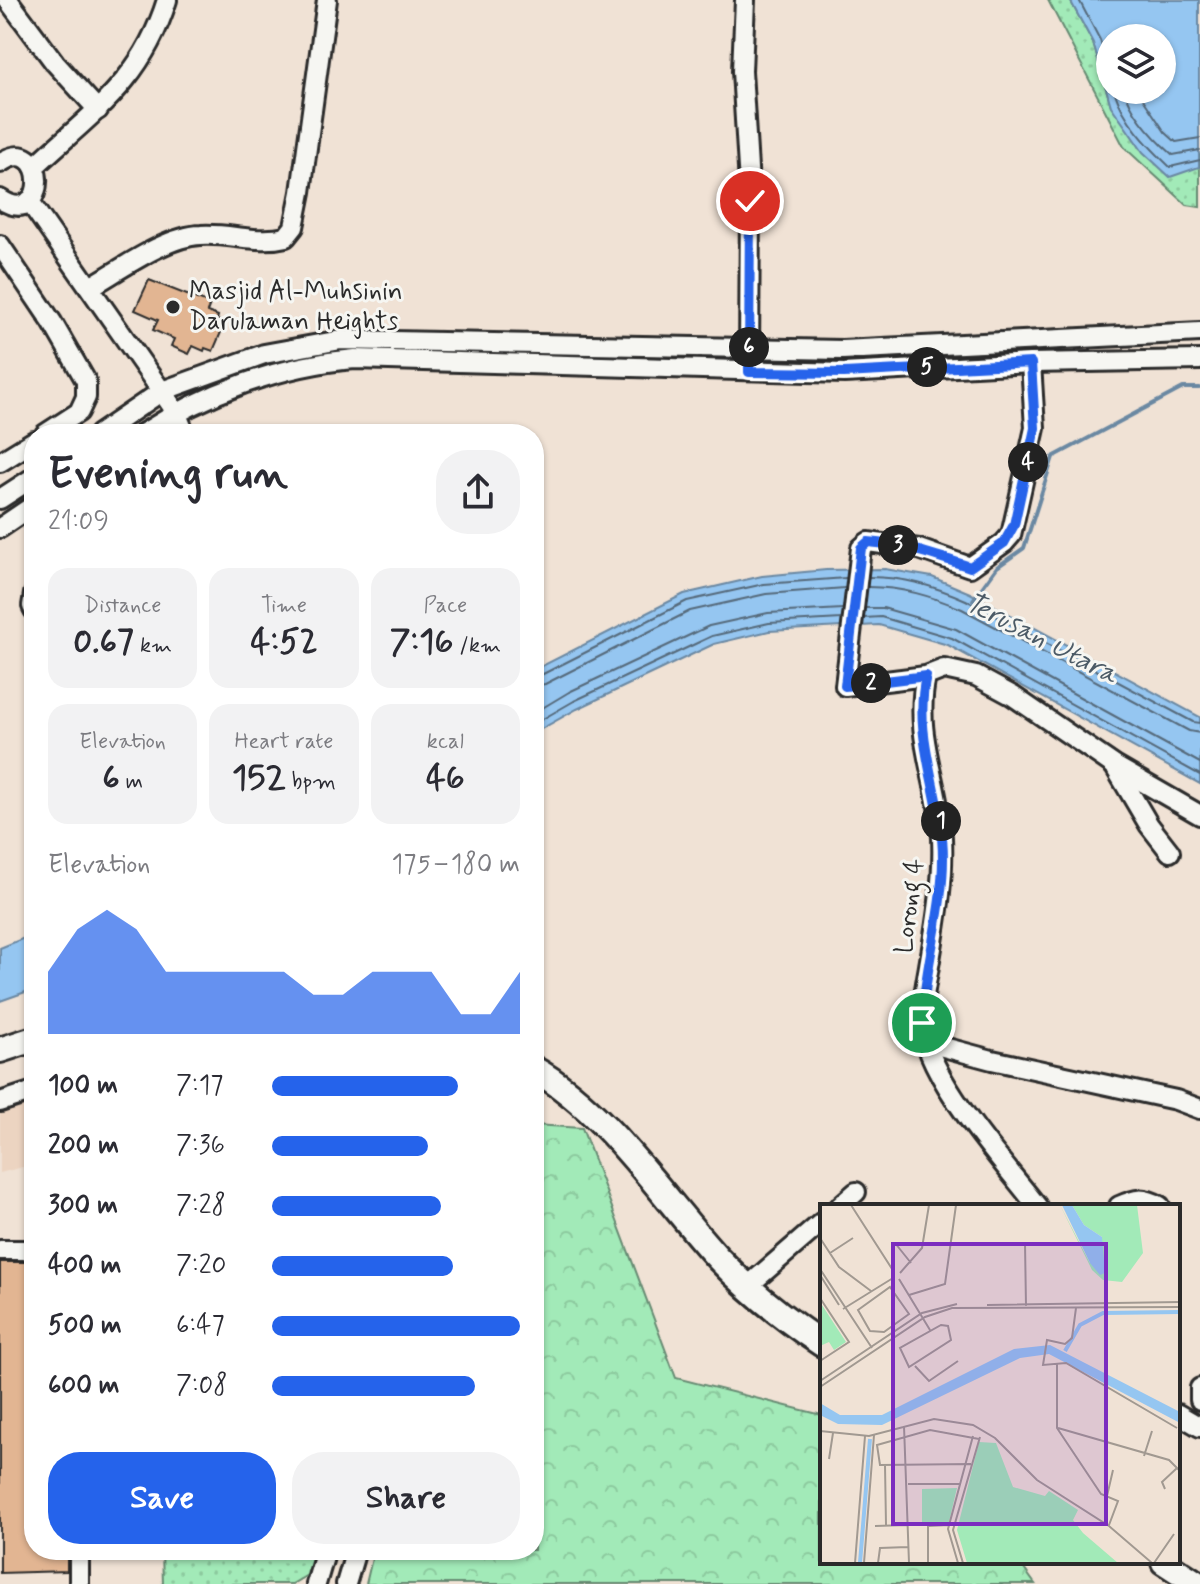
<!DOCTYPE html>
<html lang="en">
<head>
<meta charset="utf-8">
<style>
	body { margin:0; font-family:Mynerve,sans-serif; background:#f2f2f3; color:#2b2b33; height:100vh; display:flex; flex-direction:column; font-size:30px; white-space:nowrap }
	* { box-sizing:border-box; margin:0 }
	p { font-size:26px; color:#7c7c81 }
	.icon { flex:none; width:44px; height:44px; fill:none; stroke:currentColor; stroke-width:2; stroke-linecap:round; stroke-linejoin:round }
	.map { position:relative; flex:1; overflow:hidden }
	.drawer { position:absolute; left:24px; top:424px; width:520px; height:1136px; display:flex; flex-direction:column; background:#fff; border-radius:32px; box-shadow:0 2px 6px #0004 }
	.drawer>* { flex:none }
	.fabs { position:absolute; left:1096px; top:24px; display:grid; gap:16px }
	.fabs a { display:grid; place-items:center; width:80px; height:80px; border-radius:50%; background:#fff; box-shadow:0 2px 6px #0004; font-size:40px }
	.pin { position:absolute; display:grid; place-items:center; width:68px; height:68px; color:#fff; margin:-34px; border:4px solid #fff; border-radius:50%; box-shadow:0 2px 8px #0007 }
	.km { position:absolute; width:40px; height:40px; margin:-20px; border-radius:50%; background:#222; color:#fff; font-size:22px; line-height:40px; text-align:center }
	.round { display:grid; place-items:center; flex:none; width:84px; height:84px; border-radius:32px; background:#f2f2f3 }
	.headline { display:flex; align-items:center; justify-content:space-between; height:136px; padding:0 24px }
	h1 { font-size:44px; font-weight:700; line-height:60px }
	.figures { display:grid; grid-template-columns:repeat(3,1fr); gap:12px; height:136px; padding:8px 24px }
	.figures div { display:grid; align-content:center; border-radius:20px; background:#f2f2f3; text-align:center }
	.figures b { font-size:34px; font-weight:700 }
	.figures small { font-size:22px; font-weight:400 }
	.figures p { font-size:22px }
	.chart { height:224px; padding:16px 24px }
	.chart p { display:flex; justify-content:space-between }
	.chart svg { width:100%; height:144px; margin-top:8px; fill:#2563eb; opacity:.7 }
	.primary-button { display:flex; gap:16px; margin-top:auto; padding:16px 24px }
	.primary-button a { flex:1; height:92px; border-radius:32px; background:#2563eb; color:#fff; font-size:32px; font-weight:700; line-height:92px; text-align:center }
	.primary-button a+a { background:#f2f2f3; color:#2b2b33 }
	ul { padding:0 24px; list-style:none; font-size:26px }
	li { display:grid; grid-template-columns:128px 96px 1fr; align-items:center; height:60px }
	li i { height:20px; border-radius:10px; background:#2563eb }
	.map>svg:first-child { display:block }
</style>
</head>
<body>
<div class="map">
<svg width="1200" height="1584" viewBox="0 0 1200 1584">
	<defs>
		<pattern id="green-dots" width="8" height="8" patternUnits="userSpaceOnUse" patternTransform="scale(2)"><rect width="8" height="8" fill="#a2eab8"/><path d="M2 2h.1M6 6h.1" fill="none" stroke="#8cc99e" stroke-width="1.8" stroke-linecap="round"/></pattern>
		<pattern id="forest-crowns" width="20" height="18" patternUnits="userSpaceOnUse" patternTransform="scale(2)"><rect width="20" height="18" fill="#a2eab8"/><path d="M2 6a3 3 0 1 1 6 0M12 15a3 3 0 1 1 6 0" fill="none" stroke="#8cc99e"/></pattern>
	</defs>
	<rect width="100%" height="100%" fill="#f0e2d5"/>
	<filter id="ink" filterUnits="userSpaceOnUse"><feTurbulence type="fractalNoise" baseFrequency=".0125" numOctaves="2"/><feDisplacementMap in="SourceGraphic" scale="16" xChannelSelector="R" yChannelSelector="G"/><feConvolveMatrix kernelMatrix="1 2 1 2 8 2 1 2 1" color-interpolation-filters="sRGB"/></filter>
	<g filter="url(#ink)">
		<!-- built -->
		<polygon fill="#ecd4c1" points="34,1082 34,1164 0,1173 0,1094"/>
		<!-- green -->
		<g fill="url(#green-dots)" stroke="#668a72" stroke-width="2">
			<polygon points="1048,0 1070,0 1093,43 1111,106 1198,167 1200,154 1200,207 1187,205 1124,147"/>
			<polygon points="162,1550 319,1550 314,1571 292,1584 163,1584"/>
		</g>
		<!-- forest -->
		<polygon fill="url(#forest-crowns)" stroke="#668a72" stroke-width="2" points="534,1125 582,1128 676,1378 822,1415 822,1562 1019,1562 1035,1584 366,1584 374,1550 534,1550"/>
		<!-- water -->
		<g fill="#95c6f1" stroke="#6b88a2" stroke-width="2" fill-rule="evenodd">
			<path d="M1070,0H1199V167L1170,177L1143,152L1111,106L1093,43ZM1110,38H1162V90H1110Z"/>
			<polygon points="885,569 932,577 970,593 1200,717 1200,784 948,645 879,625 769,631 714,644 577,709 534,733 534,670 684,594 762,576 826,570"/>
			<polygon points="34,934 34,989 0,1001 0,948"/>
		</g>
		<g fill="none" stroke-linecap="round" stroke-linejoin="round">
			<!-- shore -->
			<g stroke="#55697a" stroke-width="2">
				<polyline points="1079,0 1100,40 1110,74"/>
				<path d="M1114,90C1123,120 1148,146 1170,167L1200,160"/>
				<path d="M1125,90C1131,114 1155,139 1173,155L1200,150"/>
				<polyline points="1137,90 1165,132 1176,142 1200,138"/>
				<path d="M869,577C904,577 934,586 966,600L1193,722L1200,723"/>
				<path d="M868,587C902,587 931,596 962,609L1189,731L1200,733"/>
				<polyline points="865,608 883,608 956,629 1200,763"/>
				<polyline points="864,618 881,617 952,638 1200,775"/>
				<polyline points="534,676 541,675 687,601 764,584 846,578"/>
				<polyline points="534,686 545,684 690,611 766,594 845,588"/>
				<polyline points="534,713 569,692 709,626 768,613 843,609"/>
				<polyline points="534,724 574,701 712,636 769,623 842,619"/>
			</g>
			<!-- stream -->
			<polyline stroke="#6b88a2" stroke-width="4" points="973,600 997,567 1024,548 1053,457 1183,388 1200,388"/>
		</g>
		<!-- building -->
		<g fill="#e2b592" stroke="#2b2b2b" stroke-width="2">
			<polygon points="149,280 210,304 207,312 218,316 217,320 225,323 213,351 205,348 204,351 193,346 189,354 171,346 174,339 153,330 158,320 135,310"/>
			<polygon points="0,1262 34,1262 34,1550 67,1550 67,1571 0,1573"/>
		</g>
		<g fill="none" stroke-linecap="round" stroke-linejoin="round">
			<!-- minor casing -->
			<g stroke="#2b2b2b" stroke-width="24">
				<g id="minor">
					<polyline points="8,0 55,63 98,110"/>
					<polyline points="745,0 742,71 750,201 749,361"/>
					<path d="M0,163C49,130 50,232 0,199"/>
					<path d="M34,167C93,112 142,81 167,0"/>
					<polyline points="29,201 176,412 185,434"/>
					<polyline points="0,245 52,322 86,381 86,397 79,412 45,434"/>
					<path d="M90,287C120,270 166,236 201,235C230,233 257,244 286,237L294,227L301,192L327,0"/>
					<polyline points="1031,363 1035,428 1011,535 1004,543 970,567 919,549 868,542 861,548 845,686 926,676 944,669 976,676 1013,696 1115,766 1200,815"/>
					<polyline points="99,434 162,391 264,354 341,340 842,350 1200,332"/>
					<path d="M142,434C205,393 281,365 355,359L844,373L1031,363L1200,360"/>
					<polyline points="0,462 34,441"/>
					<polyline points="0,499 34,477"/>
					<polyline points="0,528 34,505"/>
					<polyline points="34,594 32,606 34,610"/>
					<path d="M926,676C913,736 939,781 942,838C944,881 936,924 929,966C926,984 922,1002 922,1021C923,1074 1004,1163 1037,1206"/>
					<polyline points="1116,769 1149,825 1170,852"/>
					<polyline points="925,1042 992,1060 1176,1100 1200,1109"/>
					<polyline points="0,1102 34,1091"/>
					<polyline points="840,1206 856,1192"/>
					<path d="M1119,1206C1136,1198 1144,1197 1160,1206"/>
					<polyline points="0,1250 34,1250"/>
					<polyline points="748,1286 822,1222"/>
					<polyline points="1200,1388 1200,1400"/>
					<polyline points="1178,1414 1200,1427"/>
					<polyline points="79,1584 79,1550"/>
					<polyline points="316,1584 326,1550"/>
					<polyline points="346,1584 356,1550"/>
				</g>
			</g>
			<!-- major casing -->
			<g stroke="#2b2b2b" stroke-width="30">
				<g id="major">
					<polyline points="0,1050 34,1039"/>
					<path d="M534,1069C606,1110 663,1198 718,1258C748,1290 786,1320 822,1344"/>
					<polyline points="1164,1562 1198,1584"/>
				</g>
			</g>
			<!-- minor -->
			<use href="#minor" stroke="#f6f6f2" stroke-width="18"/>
			<!-- major -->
			<use href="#major" stroke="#f6f6f2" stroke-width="24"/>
		</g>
	</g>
	<g fill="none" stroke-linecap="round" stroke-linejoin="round" filter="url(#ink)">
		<!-- route casing -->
		<g stroke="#fff" stroke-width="16">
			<path id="route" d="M750,201L749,372L844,373L1031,363L1035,428L1014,525L1004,543L970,567C934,555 906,545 868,542L861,548L845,686L926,676C912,738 943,796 943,858C943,913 924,968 922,1023"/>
		</g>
		<!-- route -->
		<use href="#route" stroke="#2563eb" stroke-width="10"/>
	</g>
	<!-- markers -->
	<circle fill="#2b2b2b" stroke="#f6f6f2" stroke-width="3" cx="173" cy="307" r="8"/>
	<g text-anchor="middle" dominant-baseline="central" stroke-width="6" stroke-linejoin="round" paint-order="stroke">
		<!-- poi labels -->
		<g font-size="26" fill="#2b2b2b" stroke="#f6f6f2" text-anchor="start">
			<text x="189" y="292">Masjid Al-Muhsinin<tspan x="189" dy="30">Darulaman Heights</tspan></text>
		</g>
		<!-- street labels -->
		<g font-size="26" fill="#2b2b2b" stroke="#f6f6f2">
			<text transform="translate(910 906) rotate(-83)">Lorong 4</text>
		</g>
		<!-- water labels -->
		<g font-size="28" font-style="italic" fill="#4b5a66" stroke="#f6f6f2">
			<text transform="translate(1041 639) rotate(27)">Terusan Utara</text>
		</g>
	</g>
	<!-- overview -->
	<g transform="translate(820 1204)">
		<rect width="360" height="360" fill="#f0e2d5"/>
		<path d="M240,1L270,59L282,33L264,21L252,1H317L323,49L302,78L283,76L272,66ZM0,98L26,138L14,146L9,138L0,142ZM137,284L129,318L102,321V285Z" fill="#a2eab8"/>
		<path d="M159,238L176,239L193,283L225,292L229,287L258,306L253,316L263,329L298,359H147L137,326Z" fill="#a2eab8"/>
		<path d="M242,1H252L264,21L282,33L285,69L280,71L270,59ZM230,141L360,208V219L229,150L200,154L62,221L18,220L0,211V199L20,211H62L194,145Z" fill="#95c6f1"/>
		<path fill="none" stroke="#95c6f1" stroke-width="4" d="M245,147L260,121L283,109L360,108M40,359L50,235"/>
		<path fill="none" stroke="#a19991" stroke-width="2" d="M31,1L74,68M0,34L19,63L51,87M75,39L91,59M205,39L206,102M10,49L33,34M0,65L52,144M80,69L102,44L109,1M0,71L19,101M79,75L110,126M70,83L89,110L64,128L50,127L38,106ZM89,91L125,80L136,1M0,94L29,138L0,157M167,101L360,98M256,104L252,134L245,140L227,136L223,161L246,159L357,224M23,105L73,74M121,121L128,122L131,136L89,163L80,144ZM237,159V224L281,290L298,297L289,321M95,162L109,177L138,157M0,177L102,109L137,100M0,183L105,113L132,104L360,103M84,222L89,359M238,224L349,256L360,267M0,227L49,232L114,215L153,221L175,234L217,276L289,322L332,359M324,252L332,227M9,255L13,229M151,260L60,261L57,241L110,226L159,235M65,261L66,321M88,280H141M345,285L342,278L357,264M287,292L293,266M55,322L87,321M35,359L45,232M44,359L54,231M58,359L60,344L88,343M108,359V322L129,321M138,359L128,325L153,232M143,359L133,326L160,233M334,359L354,330"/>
		<path fill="#7b2cbf" fill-opacity="0.15" stroke="#7b2cbf" stroke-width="4" d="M73,40H286V320H73Z"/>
		<rect width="360" height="360" fill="none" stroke="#2b2b2b" stroke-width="4"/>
	</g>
</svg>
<div class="fabs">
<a><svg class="icon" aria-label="layers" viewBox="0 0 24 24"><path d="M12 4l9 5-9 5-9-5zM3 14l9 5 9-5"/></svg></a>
</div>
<div class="pin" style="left:922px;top:1023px;background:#1e9e55"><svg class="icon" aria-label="arrive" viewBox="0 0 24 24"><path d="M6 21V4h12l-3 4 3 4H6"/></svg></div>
<div class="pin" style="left:750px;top:201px;background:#d93025"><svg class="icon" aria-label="check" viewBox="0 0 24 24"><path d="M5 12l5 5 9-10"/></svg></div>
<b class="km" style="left:941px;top:821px">1</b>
<b class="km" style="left:871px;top:683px">2</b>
<b class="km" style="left:898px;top:545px">3</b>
<b class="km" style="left:1028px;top:462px">4</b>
<b class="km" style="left:927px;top:367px">5</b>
<b class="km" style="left:749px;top:347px">6</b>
<section class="drawer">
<div class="headline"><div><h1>Evening run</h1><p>21:09</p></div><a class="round"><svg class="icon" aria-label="share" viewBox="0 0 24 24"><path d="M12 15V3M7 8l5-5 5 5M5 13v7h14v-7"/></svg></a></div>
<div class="figures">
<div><p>Distance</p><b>0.67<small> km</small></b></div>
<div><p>Time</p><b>4:52</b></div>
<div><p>Pace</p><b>7:16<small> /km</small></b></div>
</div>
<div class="figures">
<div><p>Elevation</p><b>6<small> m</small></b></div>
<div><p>Heart rate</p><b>152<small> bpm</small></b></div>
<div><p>kcal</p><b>46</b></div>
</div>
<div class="chart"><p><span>Elevation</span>175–180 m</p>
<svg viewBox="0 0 160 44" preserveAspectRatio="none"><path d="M0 44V25L10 12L20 6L30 12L40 25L50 25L60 25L70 25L80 25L90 32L100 32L110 25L120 25L130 25L140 38L150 38L160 25V44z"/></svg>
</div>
<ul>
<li><b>100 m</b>7:17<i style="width:75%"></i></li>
<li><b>200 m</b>7:36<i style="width:63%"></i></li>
<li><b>300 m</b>7:28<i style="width:68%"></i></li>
<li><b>400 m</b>7:20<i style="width:73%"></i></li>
<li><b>500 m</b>6:47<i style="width:100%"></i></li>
<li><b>600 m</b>7:08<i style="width:82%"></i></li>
</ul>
<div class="primary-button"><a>Save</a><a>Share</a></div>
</section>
</div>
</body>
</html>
